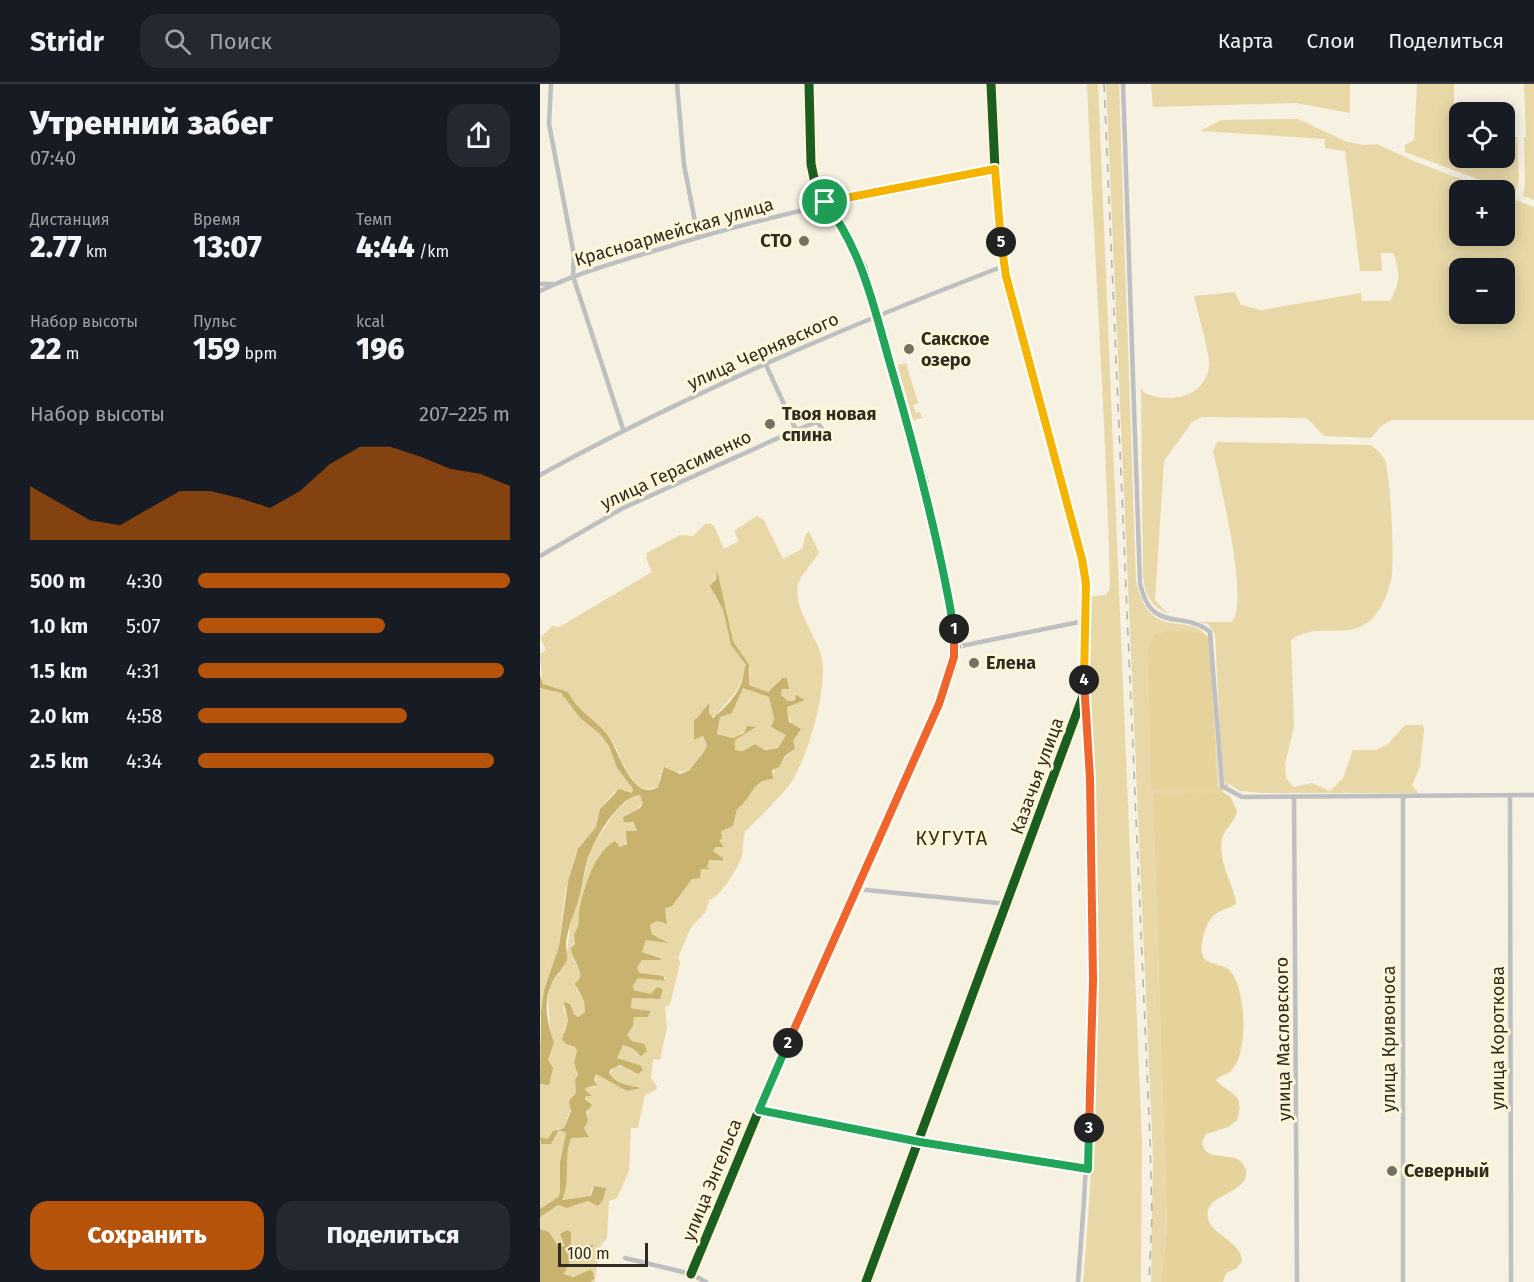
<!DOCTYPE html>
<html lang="ru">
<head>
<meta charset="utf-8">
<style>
	body { margin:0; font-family:"Fira Sans",sans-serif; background:#242831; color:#f1f3f6; height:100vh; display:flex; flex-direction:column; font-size:22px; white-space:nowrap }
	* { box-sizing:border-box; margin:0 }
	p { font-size:20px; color:#9ea1a6 }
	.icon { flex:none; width:33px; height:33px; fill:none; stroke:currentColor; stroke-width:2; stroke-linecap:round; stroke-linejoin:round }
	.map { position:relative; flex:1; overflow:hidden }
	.drawer { display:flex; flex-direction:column; background:#171b24; width:540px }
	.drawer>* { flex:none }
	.controls { position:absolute; left:909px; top:18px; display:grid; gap:12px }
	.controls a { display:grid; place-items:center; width:66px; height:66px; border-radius:12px; background:#171b24; box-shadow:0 3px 15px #0003; font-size:30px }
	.scale { position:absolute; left:18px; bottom:15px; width:90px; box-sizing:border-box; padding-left:6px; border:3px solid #2f2b20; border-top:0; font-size:16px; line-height:21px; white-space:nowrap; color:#2f2b20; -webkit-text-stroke:4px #fff5d8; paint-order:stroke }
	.pin { position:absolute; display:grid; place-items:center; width:51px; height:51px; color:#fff; margin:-26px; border:3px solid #fff; border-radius:50%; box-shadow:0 2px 6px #0007 }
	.km { position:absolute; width:30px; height:30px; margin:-15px; border-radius:50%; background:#222; color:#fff; font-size:16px; line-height:30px; text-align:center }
	.round { display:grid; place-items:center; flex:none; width:63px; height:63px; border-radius:18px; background:#242831 }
	.overview { display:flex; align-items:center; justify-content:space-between; height:102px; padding:0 30px }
	h1 { font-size:33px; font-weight:800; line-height:45px }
	.figures { display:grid; grid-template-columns:repeat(3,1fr); gap:9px; height:102px; padding:6px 30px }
	.figures div { display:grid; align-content:center }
	.figures b { font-size:30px; font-weight:800 }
	.figures small { font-size:16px; font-weight:400 }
	.figures p { font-size:16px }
	.chart { height:168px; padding:12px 30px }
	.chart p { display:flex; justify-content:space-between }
	.chart svg { width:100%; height:108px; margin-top:6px; fill:#b45309; opacity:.7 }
	.primary-button { display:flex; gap:12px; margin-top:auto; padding:12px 30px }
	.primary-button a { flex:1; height:69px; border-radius:18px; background:#b45309; color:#fff; font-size:24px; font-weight:800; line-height:69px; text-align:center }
	.primary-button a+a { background:#242831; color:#f1f3f6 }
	ul { padding:0 30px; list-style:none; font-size:20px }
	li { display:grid; grid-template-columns:96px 72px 1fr; align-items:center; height:45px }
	li i { height:15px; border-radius:8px; background:#b45309 }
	header { display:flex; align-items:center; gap:36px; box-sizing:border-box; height:84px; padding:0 30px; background:#171b24; border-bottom:2px solid #363941 }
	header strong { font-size:28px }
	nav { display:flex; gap:33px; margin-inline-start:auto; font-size:21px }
	.search { width:420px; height:54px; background:#242831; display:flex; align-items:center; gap:15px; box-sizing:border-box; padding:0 21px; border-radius:18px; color:#9ea1a6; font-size:22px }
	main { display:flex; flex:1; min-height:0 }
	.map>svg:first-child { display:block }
</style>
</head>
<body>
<header>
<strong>Stridr</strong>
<div class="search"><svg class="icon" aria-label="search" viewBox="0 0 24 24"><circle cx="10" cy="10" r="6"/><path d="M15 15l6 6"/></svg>Поиск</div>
<nav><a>Карта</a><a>Слои</a><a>Поделиться</a></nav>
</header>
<main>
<section class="drawer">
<div class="overview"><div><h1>Утренний забег</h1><p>07:40</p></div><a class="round"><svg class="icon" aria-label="share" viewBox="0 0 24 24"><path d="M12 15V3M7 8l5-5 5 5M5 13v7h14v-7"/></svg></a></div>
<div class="figures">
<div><p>Дистанция</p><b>2.77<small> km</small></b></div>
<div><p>Время</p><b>13:07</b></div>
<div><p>Темп</p><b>4:44<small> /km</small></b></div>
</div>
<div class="figures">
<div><p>Набор высоты</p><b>22<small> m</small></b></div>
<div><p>Пульс</p><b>159<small> bpm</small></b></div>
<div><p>kcal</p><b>196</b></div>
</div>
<div class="chart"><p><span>Набор высоты</span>207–225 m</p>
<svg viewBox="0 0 160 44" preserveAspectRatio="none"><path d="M0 44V22L10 29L20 36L30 38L40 31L50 24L60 24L70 27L80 31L90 24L100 13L110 6L120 6L130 10L140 15L150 17L160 22V44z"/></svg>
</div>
<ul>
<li><b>500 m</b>4:30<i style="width:100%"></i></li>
<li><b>1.0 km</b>5:07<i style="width:60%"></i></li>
<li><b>1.5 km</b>4:31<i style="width:98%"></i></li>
<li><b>2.0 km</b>4:58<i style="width:67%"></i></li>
<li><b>2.5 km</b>4:34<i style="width:95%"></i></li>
</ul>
<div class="primary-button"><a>Сохранить</a><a>Поделиться</a></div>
</section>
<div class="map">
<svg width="994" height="1198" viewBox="0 0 994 1198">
	<rect width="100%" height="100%" fill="#f6f1e1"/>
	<!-- green -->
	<g fill="#e8d8a7" fill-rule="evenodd">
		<path d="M547,0H558L602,1059L601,1198H543C556,1051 559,905 556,758C554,676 542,594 549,513L566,511L570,505C566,337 554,168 547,0Z"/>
		<path d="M566,0H579L596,497C610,561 647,525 669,554L679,704L678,700L684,706L682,708L613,712L627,1145L621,1198H611L613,1074Z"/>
		<polygon points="611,0 810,0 810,29 756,19 613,23"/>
		<polygon points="877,0 914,0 914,50 919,51 920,74 964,74 965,53 977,53 979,95 975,109 865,68 865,61 874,56"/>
		<polygon points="984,0 994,0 994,116 983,112 985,102 984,53 986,53"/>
		<path d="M758,35L807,58L825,61L837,60L876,78L950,106H920V152H964L965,112L994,123V336H852L841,342L831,354L785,352C777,347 775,340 766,334L662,333L652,338L624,377L615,516L628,530C610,521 605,511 603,492L601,304L604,309C629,320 666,314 669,281C670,269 657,227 654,212L695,208L701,221L721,226L821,209L822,217H850C860,199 861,188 853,169H841L842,187H820L805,67L785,64V55L660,47L681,36ZM920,184H964V230H920Z"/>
		<polygon points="366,279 378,319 373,321 376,329 380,328 382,334 370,337 354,282"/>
		<path d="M677,358L831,361C835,365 841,369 844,374C851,388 855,481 851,497C847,513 838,534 822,542C798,553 774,539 751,556L754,643L745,680L746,694L753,703L772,699L790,707L803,694L813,666H836L848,660L865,641H883L884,646L880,683L872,701L878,709H721L700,707L689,700L686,704L682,689L675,550L668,540L659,538H691C711,522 679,395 673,367Z"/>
		<path d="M217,432L223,435L243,475L262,465L266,450L269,448L279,468C273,479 264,486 259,498C250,521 277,551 282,575C288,604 266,683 246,705C233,720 219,734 205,748C202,757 204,764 202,772C198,784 180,814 169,816L166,827L150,845L138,874L140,879L130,921L125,922L127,943L120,976L113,975L111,994L117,1002L116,1006L105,1011L98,1044H91L89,1087L77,1114L69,1117L67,1154L59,1164C58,1175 56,1186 55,1198H38H50L46,1189L28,1193L24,1190L33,1170L47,1166V1163L31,1162V1148L25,1162H18L4,1146L0,1145V1133L18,1121C36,1127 53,1115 64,1103L52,1104L51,1112L21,1116C29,1096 23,1075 31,1054L49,1052L44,1044L49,1023L46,1012H51L45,1007L46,1004L55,1003L56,990L87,1007L91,1004L78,998L69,990L75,983H84L92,988L100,981L77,974L83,961L92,964L98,971L87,951L93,942L94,933H108L102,925L91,924L92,914L120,915L123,906L111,910L94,906L93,902L98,894L125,897V894L100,889L97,884L102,876H117L121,873L102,868L106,856L127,857L112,850L110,841L117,837L124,840L127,834L125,824L161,785H169L166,779L169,776L180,778L183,774L173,767L176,763H184L179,756L181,747L194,738L197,725L216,701L233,692L234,684L255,665L252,660C257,645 248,637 247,623L263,616L256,614L248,617L241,611L242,605L249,604L247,594H241L228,608L209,601L210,584L193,557L177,489L173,498L174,511L183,526L191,561L206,581C198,613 193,608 176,632H170V619L154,636L155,655L164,652L167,661C163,673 156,676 150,686L120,691L118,703L104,705C83,693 83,671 70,654C57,637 38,628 28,608L2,600L0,570L6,566L0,554L12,542L19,543L112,488L106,474L107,469L140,451L153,452L165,440L170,439L174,442L184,465L199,457L194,447Z"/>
		<polygon points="0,604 21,609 40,634 60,650 69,662 77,684 93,705 92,709 84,706 74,708 60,725 56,743 36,770 25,808 19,862 4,906 0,935"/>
		<polygon points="203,604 229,613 234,635 231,643 246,651 238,664 221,665 215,660 203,667 195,666 195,656 214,642 193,654 177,650 180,633 193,627 194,619"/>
		<path d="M100,711L103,719L93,728L86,730L97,747H91L84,763L77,761L75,757C56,777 45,800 39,828C37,839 39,855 31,864L34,877L41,888L36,904L44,917L45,928L38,933L34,930L30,920L23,923L28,937L23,948L37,967L34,979L38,992L35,995L36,1009L24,1044H18L8,1055L4,1056L0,1053V1000L4,1001L11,995L8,976L11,961L8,914L10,902L25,882L33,823L39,814L51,764L76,727L92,712Z"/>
		<polygon points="19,1046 26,1049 20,1078 20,1108 18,1113 0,1125 0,1059 14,1055"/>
	</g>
	<!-- forest -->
	<g fill="#e5d39b">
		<polygon points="627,547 652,547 669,554 677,706 620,706 614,705 611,701 608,562 615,551"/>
		<path d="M682,708L690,712L697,727C695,738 684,745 682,755C677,778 694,800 696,820C689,825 678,826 672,833C665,841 656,869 666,876C674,882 685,880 691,888C706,907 709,969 691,987C687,991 680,991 676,996C688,1010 706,1008 697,1036L688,1043L666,1050L662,1058C664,1080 695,1066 703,1080C719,1106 671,1109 668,1126C663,1151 701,1154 702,1177L697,1184L686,1189L683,1198H621L627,1145L613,712L618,709Z"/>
	</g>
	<!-- water -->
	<g fill="#c8b36e" fill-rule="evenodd">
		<path d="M177,486L193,557L209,581V601L228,608L242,594H247L249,605H242L241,611L248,617L255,616L256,611L265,616L247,623L249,638L261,645L253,657L255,665L245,672L239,683L232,686L233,695C211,696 212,715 197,725L193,742L181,747L182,755L179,756L184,763H176L173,767L183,774V777L169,776L167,783L170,785H161L160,794L152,795L132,822L125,824L127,840L117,837L110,841L112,850L129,859L106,856L102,868L121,874L120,876H102L97,884L100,889L123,892L125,897L98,894L93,902L94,906L111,910L117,903L120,904L123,906L120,915L92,914L91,924L110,927L108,933H94L93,942L87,951L92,957L104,960L107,967L101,972L92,964L83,961L77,974L100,981L103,986L98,990L80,981L70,986L69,989C78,1002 90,1001 101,1004L87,1007L56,990L54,996L57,1001L46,1004L45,1006L52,1012H46L45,1015L52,1021L46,1028L48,1037L44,1044L49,1053L31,1054C23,1074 31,1098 22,1116L51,1112L54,1102L66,1104L63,1116L58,1122L48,1117L27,1124L18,1121L0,1133V1125L18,1113L20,1108V1078L26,1049L19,1046L11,1060H1L0,1053L8,1055L13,1047L24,1044L31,1027L29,1017L36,1009L35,995L38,991L34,979L37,967L35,963L26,960L22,955L28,937L24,918L30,920L34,930L38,933L45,928L44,917L35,900C48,888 32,879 31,864L35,860L34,850C40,843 38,835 39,827C44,803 54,769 75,757L80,763L87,760L86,747H97L93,738H84L83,733L100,724L103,719L100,711C82,711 59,748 52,764C44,780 44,797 39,814C35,828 26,847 26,862C26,867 28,871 27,876C24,885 15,891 11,901C3,918 7,941 14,958L8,976L13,984L9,1001L0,1000L1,927L4,906L19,862L28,797L38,765L56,743L60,725L79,705L92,709L93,705L77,684L69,662L60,650L40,634L21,609L0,604V591L3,600L28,608C37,626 53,634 66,649C79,663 90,719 118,703L124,683L140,690L150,686C156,676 163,672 167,661L163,652L154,656V636C161,631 164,623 170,619L169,629L173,634C183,626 196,613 201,600C204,593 203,588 206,581L191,561L183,526L170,502L176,495ZM203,604L229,613L234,635L231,643L246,651L238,664L225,666L215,660L203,667L195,666V656L216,643L207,642L204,649L193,654L177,650L180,633L192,629Z"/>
		<polygon points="0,1145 9,1148 18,1162 25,1162 20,1150 27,1146 31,1148 31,1162 44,1164 54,1160 50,1167 33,1170 24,1190 33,1193 50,1186 53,1188 54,1195 50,1198 0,1198"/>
	</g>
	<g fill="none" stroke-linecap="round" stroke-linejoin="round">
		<!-- street -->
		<g stroke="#bdbfc0" stroke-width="4.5">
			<polyline points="11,0 9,40 34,171 33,192 83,345"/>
			<polyline points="137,0 144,81 158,153"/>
			<path d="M583,0L600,499C611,551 643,525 670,548L682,702L702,713L994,711"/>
			<polyline points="0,200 12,200"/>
			<path d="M0,207C38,189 77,178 117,166C228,131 341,108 455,85"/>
			<polyline points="225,279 256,346"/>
			<path d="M0,391C149,309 305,243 464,182"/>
			<polyline points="0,472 83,424 256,346 277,338 283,346"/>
			<polyline points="416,563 544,537"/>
			<polyline points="970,711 971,1198"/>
			<polyline points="754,712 757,1198"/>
			<polyline points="316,805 468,820"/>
			<polyline points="219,1026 380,1058 548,1085"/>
			<polyline points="85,1174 151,1190 166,1198"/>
			<polyline points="326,1198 543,612 545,489 464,182 455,85 451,0"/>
			<path d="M538,1198C554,1004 558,809 543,614"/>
			<polyline points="863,1198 863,712"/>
		</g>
		<!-- secondary -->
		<polyline stroke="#b2b5b6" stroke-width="7" points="151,1190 219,1026 393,636 412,584 416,563 406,498 383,394 323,184 305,147 275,99 271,80 269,0"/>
		<!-- rail -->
		<polyline stroke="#b0b0ad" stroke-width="1.5" stroke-dasharray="8 8" stroke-linecap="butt" points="564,0 610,1055 612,1132 609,1198"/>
		<!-- cycleway casing -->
		<g stroke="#fff5d8" stroke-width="13">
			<g id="cycleway">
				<polyline points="151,1190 219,1026 393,636 412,584 416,563 406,498 383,394 323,184 305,147 275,99 271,80 269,0"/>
				<polyline points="326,1198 543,612 545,489 464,182 455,85 451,0"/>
			</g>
		</g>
		<!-- cycleway -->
		<use href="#cycleway" stroke="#1b5e20" stroke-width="9"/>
	</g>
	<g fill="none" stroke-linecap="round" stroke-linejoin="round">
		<!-- split-1 casing -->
		<g stroke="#fff" stroke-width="12">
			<path id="split-1" d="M285,118C323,168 334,224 351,283C376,369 399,456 414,545"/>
		</g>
		<!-- split-2 casing -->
		<g stroke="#fff" stroke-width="12">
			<polyline id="split-2" points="248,959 399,620 414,573 414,545"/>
		</g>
		<!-- split-3 casing -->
		<g stroke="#fff" stroke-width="12">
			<polyline id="split-3" points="248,959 219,1026 380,1058 548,1085 549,1044"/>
		</g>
		<!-- split-4 casing -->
		<g stroke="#fff" stroke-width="12">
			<polyline id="split-4" points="544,596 550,695 553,896 549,1044"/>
		</g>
		<!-- split-5 casing -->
		<g stroke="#fff" stroke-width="12">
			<polyline id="split-5" points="461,158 466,192 542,475 546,500 544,596"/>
		</g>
		<!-- split-6 casing -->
		<g stroke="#fff" stroke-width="12">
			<polyline id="split-6" points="285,118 455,85 461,158"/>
		</g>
		<!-- split-1 -->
		<use href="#split-1" stroke="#22a559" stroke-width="8"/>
		<!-- split-2 -->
		<use href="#split-2" stroke="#f0652b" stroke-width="8"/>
		<!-- split-3 -->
		<use href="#split-3" stroke="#22a559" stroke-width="8"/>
		<!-- split-4 -->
		<use href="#split-4" stroke="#f0652b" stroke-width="8"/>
		<!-- split-5 -->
		<use href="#split-5" stroke="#f5b400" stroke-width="8"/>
		<!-- split-6 -->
		<use href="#split-6" stroke="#f5b400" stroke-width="8"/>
	</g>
	<!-- markers -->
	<g fill="#757064" stroke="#fff5d8" stroke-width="2">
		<circle cx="264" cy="157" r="6"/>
		<circle cx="369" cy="265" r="6"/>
		<circle cx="230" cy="340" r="6"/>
		<circle cx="434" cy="579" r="6"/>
		<circle cx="852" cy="1087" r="6"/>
	</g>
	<g text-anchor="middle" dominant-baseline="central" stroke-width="6" stroke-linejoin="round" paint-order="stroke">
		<!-- street labels -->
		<g font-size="18" fill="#2f2b20" stroke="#fff5d8">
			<text transform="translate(134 148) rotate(-16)">Красноармейская улица</text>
			<text transform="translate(223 267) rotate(-24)">улица Чернявского</text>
			<text transform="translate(136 386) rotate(-25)">улица Герасименко</text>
			<text transform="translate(497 692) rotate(-70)">Казачья улица</text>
			<text transform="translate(958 954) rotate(-90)">улица Короткова</text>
			<text transform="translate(743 955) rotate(-91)">улица Масловского</text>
			<text transform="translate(849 955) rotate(-90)">улица Кривоноса</text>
			<text transform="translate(172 1096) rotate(-68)">улица Энгельса</text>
		</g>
		<!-- poi labels -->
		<g font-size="18" font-weight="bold" fill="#2f2b20" stroke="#fff5d8" text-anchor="start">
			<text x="252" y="157" text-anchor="end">СТО</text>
			<text x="381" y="255">Сакское<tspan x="381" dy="21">озеро</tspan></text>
			<text x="242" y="330">Твоя новая<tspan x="242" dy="21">спина</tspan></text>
			<text x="446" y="579">Елена</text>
			<text x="864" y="1087">Северный</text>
		</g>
		<!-- neighbourhood labels -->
		<g font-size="20" letter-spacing="1.5" fill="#3a321a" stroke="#fff5d8">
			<text x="412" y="754">КУГУТА</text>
		</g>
	</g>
</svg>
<div class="controls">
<a><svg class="icon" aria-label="locate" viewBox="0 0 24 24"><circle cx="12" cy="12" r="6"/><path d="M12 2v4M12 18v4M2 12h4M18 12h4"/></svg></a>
<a>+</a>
<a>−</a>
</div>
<div class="scale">100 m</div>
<div class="pin" style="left:285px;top:118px;background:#1e9e55"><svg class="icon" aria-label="arrive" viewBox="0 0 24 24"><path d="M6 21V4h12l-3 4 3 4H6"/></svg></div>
<b class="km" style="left:414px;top:545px">1</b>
<b class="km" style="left:248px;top:959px">2</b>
<b class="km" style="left:549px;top:1044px">3</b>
<b class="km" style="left:544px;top:596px">4</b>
<b class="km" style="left:461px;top:158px">5</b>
</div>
</main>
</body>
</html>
